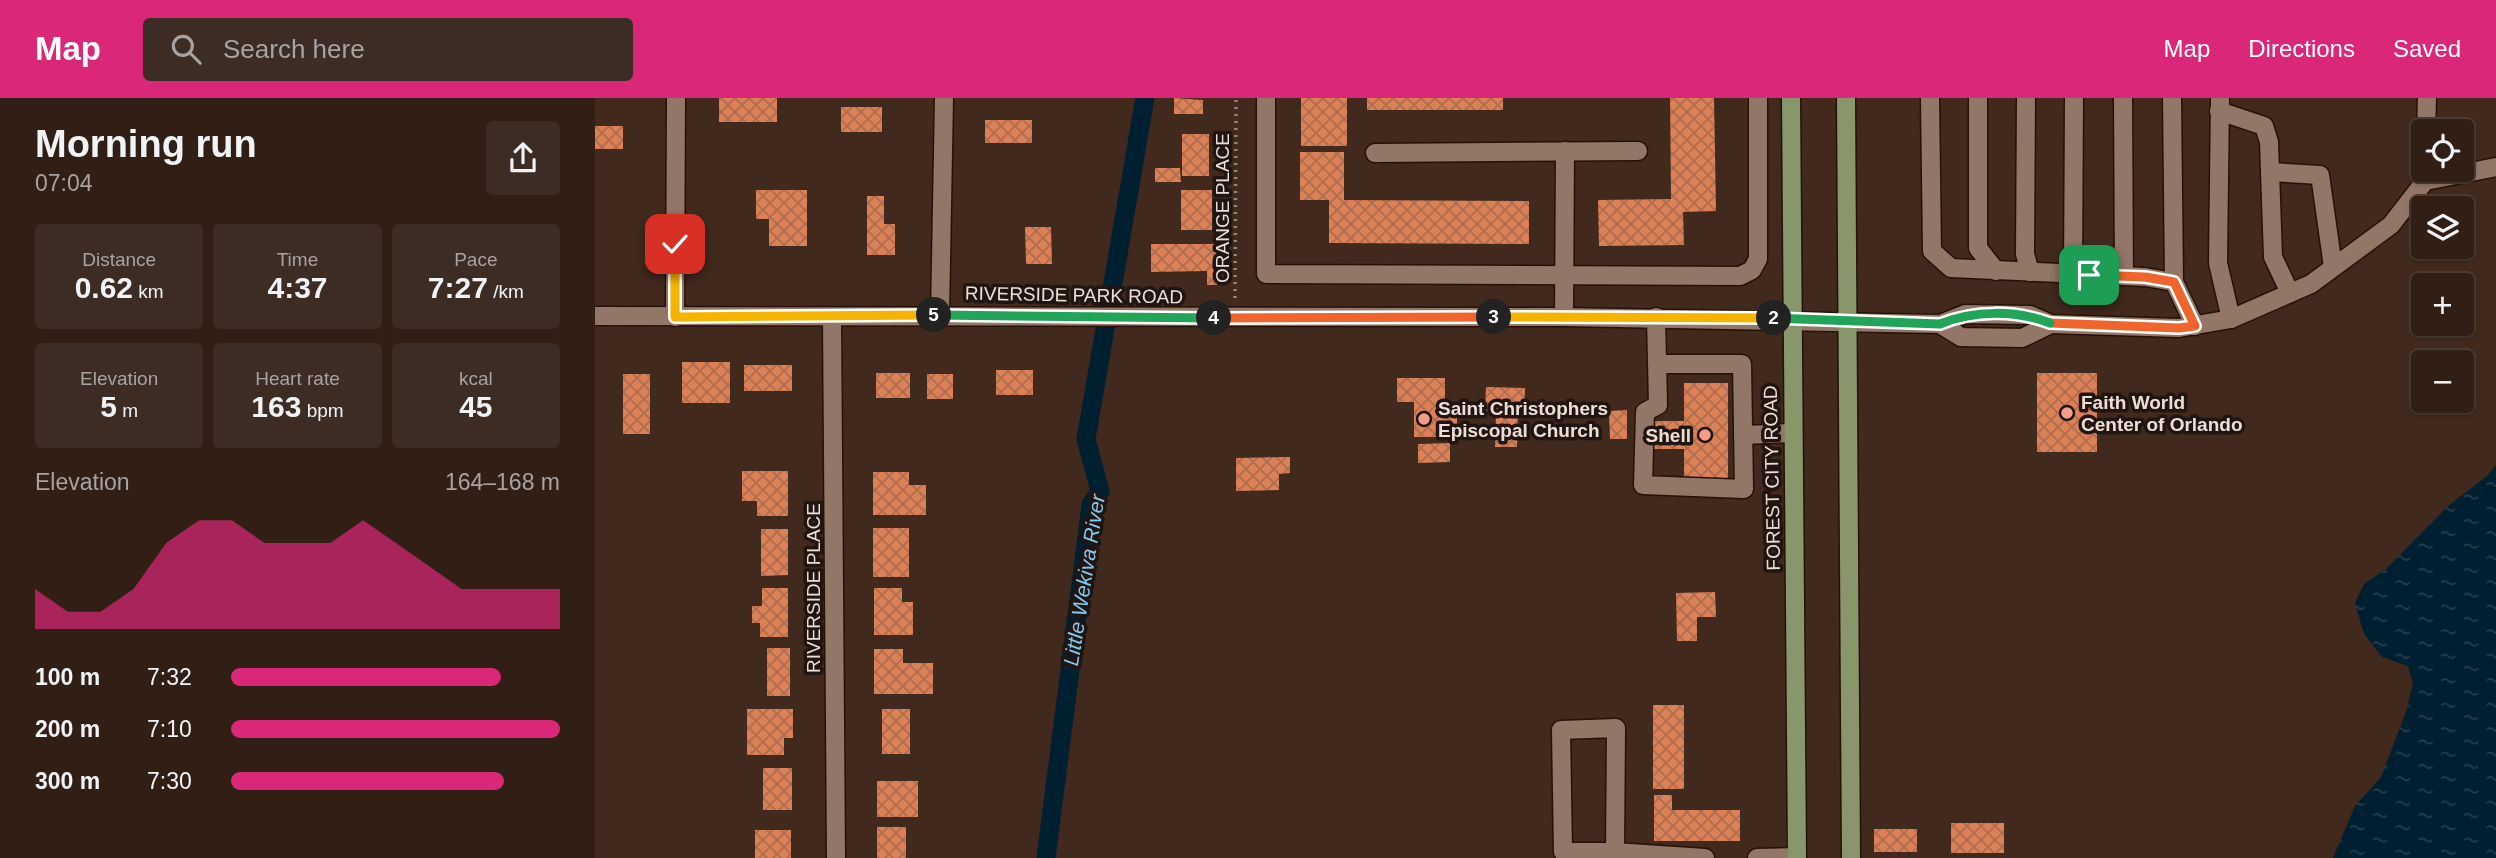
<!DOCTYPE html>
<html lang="en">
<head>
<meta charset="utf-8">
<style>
	body { margin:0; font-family:Arial,sans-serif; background:#3d2c23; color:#f1f3f6; height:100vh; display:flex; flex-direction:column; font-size:26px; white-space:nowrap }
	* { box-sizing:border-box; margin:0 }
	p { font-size:23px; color:#a8a2a1 }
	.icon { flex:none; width:38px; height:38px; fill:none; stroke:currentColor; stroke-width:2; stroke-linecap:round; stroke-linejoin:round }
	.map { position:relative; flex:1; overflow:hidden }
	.side { display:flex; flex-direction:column; background:#311f16; width:595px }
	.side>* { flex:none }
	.controls { position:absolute; left:1816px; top:21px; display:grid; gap:14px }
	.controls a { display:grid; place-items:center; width:63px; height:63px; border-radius:7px; background:#311f16; box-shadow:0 2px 5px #0004,0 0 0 2px #4c3d35; font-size:35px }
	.pin { position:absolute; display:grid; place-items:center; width:60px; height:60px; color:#fff; margin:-30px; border-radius:14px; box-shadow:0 4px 10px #0006 }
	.km { position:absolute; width:35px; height:35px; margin:-18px; border-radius:50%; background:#222; color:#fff; font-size:19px; line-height:35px; text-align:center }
	.round { display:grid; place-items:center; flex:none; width:74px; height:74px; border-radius:7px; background:#3d2c23 }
	.headline { display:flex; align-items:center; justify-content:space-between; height:119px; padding:0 35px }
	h1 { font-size:38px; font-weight:700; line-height:52px }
	.metrics { display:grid; grid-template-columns:repeat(3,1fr); gap:10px; height:119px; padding:7px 35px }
	.metrics div { display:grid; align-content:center; border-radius:7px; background:#3d2c23; text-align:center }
	.metrics b { font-size:30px; font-weight:700 }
	.metrics small { font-size:19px; font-weight:400 }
	.metrics p { font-size:19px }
	.chart { height:196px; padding:14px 35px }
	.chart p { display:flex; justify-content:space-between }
	.chart svg { width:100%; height:126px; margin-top:7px; fill:#db2777; opacity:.7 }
	ul { padding:0 35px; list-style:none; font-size:23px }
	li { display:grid; grid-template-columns:112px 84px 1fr; align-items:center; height:52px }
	li i { height:18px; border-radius:9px; background:#db2777 }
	header { display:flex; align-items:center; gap:42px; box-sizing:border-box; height:98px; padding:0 35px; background:#db2777; color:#fff }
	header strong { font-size:33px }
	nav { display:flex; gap:38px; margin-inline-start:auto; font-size:24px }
	.search { width:490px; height:63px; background:#3d2c23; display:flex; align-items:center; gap:18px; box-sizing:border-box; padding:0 24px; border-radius:7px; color:#a8a2a1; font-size:26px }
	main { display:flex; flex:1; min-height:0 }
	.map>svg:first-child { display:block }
</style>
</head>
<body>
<header>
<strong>Map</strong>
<div class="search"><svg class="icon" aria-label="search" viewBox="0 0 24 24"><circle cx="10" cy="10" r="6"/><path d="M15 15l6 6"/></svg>Search here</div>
<nav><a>Map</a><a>Directions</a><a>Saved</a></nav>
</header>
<main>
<section class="side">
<div class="headline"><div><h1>Morning run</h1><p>07:04</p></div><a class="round"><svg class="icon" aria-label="share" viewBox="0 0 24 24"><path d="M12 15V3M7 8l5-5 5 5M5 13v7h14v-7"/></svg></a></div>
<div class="metrics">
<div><p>Distance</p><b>0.62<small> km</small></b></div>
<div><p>Time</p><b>4:37</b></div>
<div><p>Pace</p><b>7:27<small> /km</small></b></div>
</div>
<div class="metrics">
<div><p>Elevation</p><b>5<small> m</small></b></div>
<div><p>Heart rate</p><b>163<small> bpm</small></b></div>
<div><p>kcal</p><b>45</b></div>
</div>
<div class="chart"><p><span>Elevation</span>164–168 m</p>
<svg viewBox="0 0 160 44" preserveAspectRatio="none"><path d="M0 44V30L10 38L20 38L30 30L40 14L50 6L60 6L70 14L80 14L90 14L100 6L110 14L120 22L130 30L140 30L150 30L160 30V44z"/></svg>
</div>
<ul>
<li><b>100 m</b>7:32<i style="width:82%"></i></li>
<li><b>200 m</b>7:10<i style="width:100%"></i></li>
<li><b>300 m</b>7:30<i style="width:83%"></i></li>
</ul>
</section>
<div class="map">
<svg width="1901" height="760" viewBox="0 0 1901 760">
	<defs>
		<pattern id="water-ripples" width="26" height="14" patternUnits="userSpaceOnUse" patternTransform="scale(1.75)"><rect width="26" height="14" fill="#001f30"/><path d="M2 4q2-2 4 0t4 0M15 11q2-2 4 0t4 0" fill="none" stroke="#263f4d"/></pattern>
		<pattern id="building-cross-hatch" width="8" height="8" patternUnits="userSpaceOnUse" patternTransform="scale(1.75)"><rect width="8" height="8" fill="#dc8056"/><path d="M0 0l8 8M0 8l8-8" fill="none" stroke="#af6d4f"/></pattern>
	</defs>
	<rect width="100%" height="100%" fill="#41291d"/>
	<!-- water -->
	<polygon fill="url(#water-ripples)" points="1901,367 1901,760 1738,760 1760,708 1786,679 1811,614 1818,585 1813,568 1787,559 1769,536 1760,505 1769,486 1791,471 1853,408 1892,378"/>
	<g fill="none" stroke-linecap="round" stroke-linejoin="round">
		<!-- canal -->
		<polyline stroke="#001f30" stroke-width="19" points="451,760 496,407 505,393 491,341 550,0"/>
	</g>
	<!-- building -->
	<g fill="url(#building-cross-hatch)">
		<rect x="124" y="0" width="58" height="24"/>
		<polygon points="579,0 608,2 608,16 579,16"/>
		<rect x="706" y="0" width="46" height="48"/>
		<rect x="772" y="0" width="136" height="12"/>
		<polygon points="1075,0 1119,0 1121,113 1088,114 1089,147 1004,148 1003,102 1076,101"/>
		<rect x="246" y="9" width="41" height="25"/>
		<rect x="390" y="22" width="47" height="23"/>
		<rect x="0" y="28" width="28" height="23"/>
		<rect x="587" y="36" width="27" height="42"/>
		<polygon points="705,54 749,54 749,102 934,103 934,146 734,145 734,102 705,102"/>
		<polygon points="560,70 585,70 586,84 560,84"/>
		<polygon points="161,92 212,92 212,148 174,148 174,121 161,121"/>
		<rect x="586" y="92" width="31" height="40"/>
		<polygon points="272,98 289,98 289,126 300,126 300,157 272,157"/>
		<polygon points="430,129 456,129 457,166 431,166"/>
		<polygon points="556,146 622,146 622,187 612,187 612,173 556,174"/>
		<rect x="87" y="264" width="48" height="41"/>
		<rect x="149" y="267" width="48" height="26"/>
		<rect x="401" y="272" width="37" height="25"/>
		<rect x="281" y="275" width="34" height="25"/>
		<rect x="1442" y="275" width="60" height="79"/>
		<rect x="28" y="276" width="27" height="60"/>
		<rect x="332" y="276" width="26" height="25"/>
		<polygon points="802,280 850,280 850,318 862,318 862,339 819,339 819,304 802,304"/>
		<polygon points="1089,285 1133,285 1133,386 1089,386 1089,351 1057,351 1057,323 1089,323"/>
		<polygon points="891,289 930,290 929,314 923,314 922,349 900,349 901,314 890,313"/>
		<polygon points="1032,312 1032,341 1015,341 1014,313"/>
		<polygon points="855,345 855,364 823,365 823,346"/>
		<polygon points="695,359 695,375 684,376 684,392 641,393 641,360"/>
		<polygon points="147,373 193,373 193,418 162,418 162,403 147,403"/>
		<polygon points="278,374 314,374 314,387 331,387 331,417 278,417"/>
		<rect x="278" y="430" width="36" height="49"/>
		<polygon points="166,431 193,431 193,477 166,478"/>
		<polygon points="167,490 193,490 193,539 165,539 165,525 157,525 157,508 167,508"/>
		<polygon points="279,490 307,490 307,504 318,504 318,537 279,537"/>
		<polygon points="1120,494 1121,519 1102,519 1102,543 1082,543 1081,495"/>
		<rect x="172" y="550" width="23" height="48"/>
		<polygon points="279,551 308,551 308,565 338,565 338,596 279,596"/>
		<rect x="1058" y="607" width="31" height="84"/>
		<polygon points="152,611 198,611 198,640 189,640 189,657 152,657"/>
		<rect x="287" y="611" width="28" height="45"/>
		<rect x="168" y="670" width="29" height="42"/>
		<rect x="282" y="683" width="41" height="36"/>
		<polygon points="1059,697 1077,697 1077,712 1145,712 1145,743 1059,743"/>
		<rect x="1356" y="725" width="53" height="30"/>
		<rect x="282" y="729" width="29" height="31"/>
		<rect x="1279" y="731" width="43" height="23"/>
		<rect x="160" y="732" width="36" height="28"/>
	</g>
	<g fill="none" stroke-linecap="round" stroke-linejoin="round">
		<!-- minor casing -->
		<g stroke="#271106" stroke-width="21">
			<g id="minor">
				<polyline points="671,0 671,176 1145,178 1157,172 1163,161 1163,0"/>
				<polyline points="1335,0 1337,153 1356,170 1550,179 1579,184 1600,228"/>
				<polyline points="1383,0 1383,150 1401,173"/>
				<polyline points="1431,0 1430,156 1435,174"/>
				<polyline points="1528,0 1529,178"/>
				<polyline points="1577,0 1579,184"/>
				<polyline points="1625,0 1623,165 1636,221"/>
				<polyline points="1624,13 1669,28 1674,44 1678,159 1695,195"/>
				<polyline points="1831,33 1832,0"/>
				<polyline points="780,55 1043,53"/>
				<polyline points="1675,74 1725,77 1738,169"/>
				<polyline points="1830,83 1901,69"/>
				<polyline points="1478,177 1479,0"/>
				<polyline points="345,217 349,0"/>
				<polyline points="0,218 969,219 1345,226 1370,216 1435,217 1456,226 1584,230 1636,221 1716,186 1796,127 1830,83 1830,72"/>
				<polyline points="80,219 81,0"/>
				<polyline points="237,219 241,760"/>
				<polyline points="969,219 970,53"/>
				<polyline points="1061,219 1063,307 1050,314 1048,387 1149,391 1147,266 1064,266"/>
				<polyline points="1345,226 1366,239 1427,240 1456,226"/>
				<polyline points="1148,337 1198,335"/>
				<polyline points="1020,754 1021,630 966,632 968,754 1020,754 1110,760"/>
				<polyline points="1162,760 1201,759"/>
			</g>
		</g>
		<!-- major casing -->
		<g stroke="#271106" stroke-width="21">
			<g id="major">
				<polyline points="1196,0 1202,760"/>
				<polyline points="1251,0 1256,760"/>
			</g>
		</g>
		<!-- path -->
		<polyline stroke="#98847a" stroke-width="3.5" stroke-dasharray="2 5" stroke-linecap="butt" points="640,200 641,0"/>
		<!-- minor -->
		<use href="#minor" stroke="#927667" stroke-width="18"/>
		<!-- major -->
		<use href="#major" stroke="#87966b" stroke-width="18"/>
	</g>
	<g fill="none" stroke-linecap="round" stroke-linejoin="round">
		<!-- split-1 casing -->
		<g stroke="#fff" stroke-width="14">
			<polyline id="split-1" points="1455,225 1584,230 1600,228 1579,184 1550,179 1494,177"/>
		</g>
		<!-- split-2 casing -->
		<g stroke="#fff" stroke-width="14">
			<path id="split-2" d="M1179,220L1345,226C1379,212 1421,212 1455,225"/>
		</g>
		<!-- split-3 casing -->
		<g stroke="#fff" stroke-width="14">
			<polyline id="split-3" points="899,219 1179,220"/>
		</g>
		<!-- split-4 casing -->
		<g stroke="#fff" stroke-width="14">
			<polyline id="split-4" points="619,220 899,219"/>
		</g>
		<!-- split-5 casing -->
		<g stroke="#fff" stroke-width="14">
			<polyline id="split-5" points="339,217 619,220"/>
		</g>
		<!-- split-6 casing -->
		<g stroke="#fff" stroke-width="14">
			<polyline id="split-6" points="80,146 80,219 339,217"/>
		</g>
		<!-- split-1 -->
		<use href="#split-1" stroke="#f0652b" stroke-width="9"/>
		<!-- split-2 -->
		<use href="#split-2" stroke="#22a559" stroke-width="9"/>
		<!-- split-3 -->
		<use href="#split-3" stroke="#f5b400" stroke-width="9"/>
		<!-- split-4 -->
		<use href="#split-4" stroke="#f0652b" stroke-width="9"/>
		<!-- split-5 -->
		<use href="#split-5" stroke="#22a559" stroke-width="9"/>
		<!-- split-6 -->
		<use href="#split-6" stroke="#f5b400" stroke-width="9"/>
	</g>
	<!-- markers -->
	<g fill="#f49e87" stroke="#201510" stroke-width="2.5">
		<circle cx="1472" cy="315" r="7"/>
		<circle cx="829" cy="321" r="7"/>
		<circle cx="1110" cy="337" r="7"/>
	</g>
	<g text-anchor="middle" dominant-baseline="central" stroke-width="7" stroke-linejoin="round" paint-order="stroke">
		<!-- street labels -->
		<g font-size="19" fill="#edddd5" stroke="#201510">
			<text transform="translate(627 110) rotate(-90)">ORANGE PLACE</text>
			<text transform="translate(479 197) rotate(1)">RIVERSIDE PARK ROAD</text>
			<text transform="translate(1177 380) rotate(-91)">FOREST CITY ROAD</text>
			<text transform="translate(218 490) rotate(-90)">RIVERSIDE PLACE</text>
		</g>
		<!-- poi labels -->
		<g font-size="19" font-weight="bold" fill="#edddd5" stroke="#201510" text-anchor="start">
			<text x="1486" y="304">Faith World<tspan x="1486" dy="22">Center of Orlando</tspan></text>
			<text x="843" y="310">Saint Christophers<tspan x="843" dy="22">Episcopal Church</tspan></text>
			<text x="1096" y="337" text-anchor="end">Shell</text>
		</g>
		<!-- water labels -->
		<g font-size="21" font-style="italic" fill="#80caf4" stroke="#201510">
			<text transform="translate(489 482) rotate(-81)">Little Wekiva River</text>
		</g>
	</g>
</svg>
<div class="controls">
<a><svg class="icon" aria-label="locate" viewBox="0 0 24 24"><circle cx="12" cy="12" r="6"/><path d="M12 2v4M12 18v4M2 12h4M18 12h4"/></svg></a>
<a><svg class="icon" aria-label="layers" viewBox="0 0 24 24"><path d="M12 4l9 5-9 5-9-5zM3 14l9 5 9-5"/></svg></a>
<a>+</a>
<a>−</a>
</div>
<div class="pin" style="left:1494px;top:177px;background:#1e9e55"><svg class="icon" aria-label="arrive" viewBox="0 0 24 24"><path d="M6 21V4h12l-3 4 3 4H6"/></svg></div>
<div class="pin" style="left:80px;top:146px;background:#d93025"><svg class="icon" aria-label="check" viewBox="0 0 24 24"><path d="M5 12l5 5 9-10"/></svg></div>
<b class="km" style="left:1179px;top:220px">2</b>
<b class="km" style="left:899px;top:219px">3</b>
<b class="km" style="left:619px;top:220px">4</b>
<b class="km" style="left:339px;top:217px">5</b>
</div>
</main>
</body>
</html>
